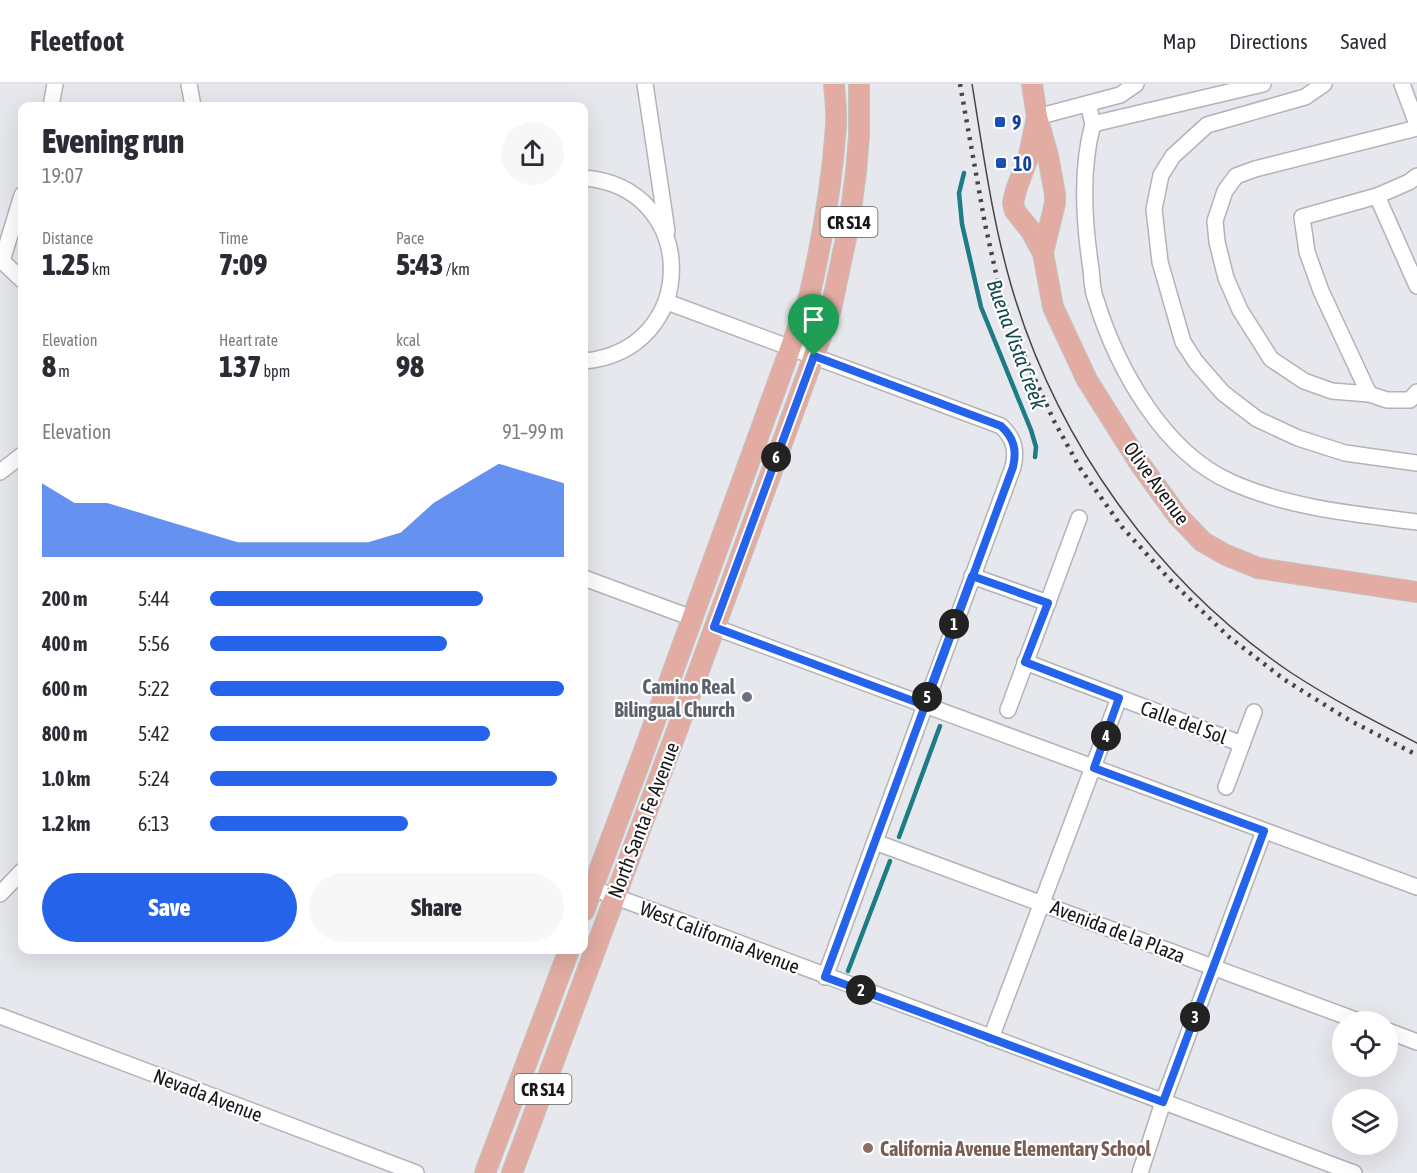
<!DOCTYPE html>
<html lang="en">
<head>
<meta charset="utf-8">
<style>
	body { margin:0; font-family:"Asap Condensed",sans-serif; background:#f7f7f7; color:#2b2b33; height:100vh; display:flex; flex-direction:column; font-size:22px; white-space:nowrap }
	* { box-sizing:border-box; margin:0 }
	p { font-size:20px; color:#7c7c81 }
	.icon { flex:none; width:33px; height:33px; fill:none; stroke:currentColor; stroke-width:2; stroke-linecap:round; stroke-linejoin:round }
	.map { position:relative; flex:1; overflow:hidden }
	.side { position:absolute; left:18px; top:18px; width:570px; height:852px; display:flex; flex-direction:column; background:#fff; border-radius:12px; box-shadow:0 6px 24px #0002 }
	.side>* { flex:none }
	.buttons { position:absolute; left:1332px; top:927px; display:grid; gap:12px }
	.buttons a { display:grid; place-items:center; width:66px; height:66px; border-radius:50%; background:#fff; box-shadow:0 6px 24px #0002; font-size:30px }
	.pin { position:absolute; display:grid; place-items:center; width:51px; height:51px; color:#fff; margin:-62px -26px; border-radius:50% 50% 50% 0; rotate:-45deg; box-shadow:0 0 6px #0007 }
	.pin .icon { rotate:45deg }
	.km { position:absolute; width:30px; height:30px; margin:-15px; border-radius:50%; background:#222; color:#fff; font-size:16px; line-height:30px; text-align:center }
	.round { display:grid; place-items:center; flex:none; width:63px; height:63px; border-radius:32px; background:#f7f7f7 }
	.overview { display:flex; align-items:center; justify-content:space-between; height:102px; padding:0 24px }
	h1 { font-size:33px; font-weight:800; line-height:45px }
	.metrics { display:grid; grid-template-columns:repeat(3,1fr); gap:9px; height:102px; padding:6px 24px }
	.metrics div { display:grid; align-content:center }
	.metrics b { font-size:30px; font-weight:800 }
	.metrics small { font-size:16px; font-weight:400 }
	.metrics p { font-size:16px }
	.chart { height:168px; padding:12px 24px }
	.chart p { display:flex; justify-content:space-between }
	.chart svg { width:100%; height:108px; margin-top:6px; fill:#2563eb; opacity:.7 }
	.button { display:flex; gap:12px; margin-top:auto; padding:12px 24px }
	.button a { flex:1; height:69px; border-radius:36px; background:#2563eb; color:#fff; font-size:24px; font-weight:800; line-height:69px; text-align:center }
	.button a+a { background:#f7f7f7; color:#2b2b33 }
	ul { padding:0 24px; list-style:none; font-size:20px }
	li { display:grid; grid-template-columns:96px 72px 1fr; align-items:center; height:45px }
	li i { height:15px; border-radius:8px; background:#2563eb }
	header { display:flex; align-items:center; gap:36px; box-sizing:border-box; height:84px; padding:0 30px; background:#fff; border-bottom:2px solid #e1e1e2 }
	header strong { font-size:28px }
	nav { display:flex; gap:33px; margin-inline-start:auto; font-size:21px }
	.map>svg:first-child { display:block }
</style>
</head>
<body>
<header>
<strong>Fleetfoot</strong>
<nav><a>Map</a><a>Directions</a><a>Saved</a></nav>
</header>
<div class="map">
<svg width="1417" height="1089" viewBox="0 0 1417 1089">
	<rect width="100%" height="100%" fill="#e7e8ed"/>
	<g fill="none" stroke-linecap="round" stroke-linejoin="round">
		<!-- stream -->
		<g stroke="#1d7c86" stroke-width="4.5">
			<polyline points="964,89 959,109 962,140 981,223 1031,346 1036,363 1035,373"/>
			<polyline points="899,753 940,642"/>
			<polyline points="848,887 890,777"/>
		</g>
		<!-- minor casing -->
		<g stroke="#b2b3b8" stroke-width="18">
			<g id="minor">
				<polyline points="189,0 193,22"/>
				<polyline points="645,0 667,147"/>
				<polyline points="1324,0 1305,13 1207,41 1173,72 1161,91 1154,125 1160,178 1183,258 1196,278 1223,309 1257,335 1298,354 1345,369 1417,379"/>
				<polyline points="1402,0 1417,40"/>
				<polyline points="1088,20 1093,40 1263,0"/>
				<polyline points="51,22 55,0"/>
				<polyline points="1037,33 1120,11 1136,0"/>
				<path d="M1093,40C1080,86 1084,139 1091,185C1092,195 1092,207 1096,216C1117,284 1163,368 1231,398C1289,424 1354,430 1417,438"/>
				<polyline points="1417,44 1255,85 1236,92 1225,107 1215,137 1217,158 1226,194 1240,226 1271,275 1304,297 1332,307 1369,310 1387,316 1410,316 1417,308"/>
				<polyline points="1417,92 1409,98 1377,112 1417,202"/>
				<path d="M584,94C700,103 701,266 584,277"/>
				<polyline points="2,177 22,111"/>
				<polyline points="2,177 22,196"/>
				<path d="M667,218L1001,342C1014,354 1017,366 1013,383L825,893"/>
				<polyline points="1369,310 1321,207 1307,168 1302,133 1377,112"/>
				<polyline points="0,388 22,371"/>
				<polyline points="972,492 1048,519"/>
				<polyline points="584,494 692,534"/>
				<polyline points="714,543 1417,803"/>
				<polyline points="1025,578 1242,660"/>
				<polyline points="1008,626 1079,434"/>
				<polyline points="1226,703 1254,628"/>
				<polyline points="875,758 1361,938"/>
				<polyline points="584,801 1354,1089"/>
				<polyline points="0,810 22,787"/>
				<polyline points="0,932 416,1089"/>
				<polyline points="1388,947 1417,958"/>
				<polyline points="991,954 1119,614"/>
				<polyline points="1140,1089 1163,1018 1264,747"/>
			</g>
		</g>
		<!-- major casing -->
		<g stroke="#c3c3c3" stroke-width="22">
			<g id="major">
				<polyline points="1032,0 1037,33 1048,72 1055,110 1055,119 1043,169"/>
				<polyline points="1037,33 1029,71 1016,106 1013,119 1015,127 1031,147 1043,169 1053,223 1087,296 1140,380 1177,431 1203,458 1226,471 1258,484 1417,508"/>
				<path d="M584,827L644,667L809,213C822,158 832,99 836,42C837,28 835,14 834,0"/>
				<polyline points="485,1089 569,866"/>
				<polyline points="512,1089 679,641 831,225 849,140 856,88 859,52 859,0"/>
			</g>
		</g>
		<!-- minor -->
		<use href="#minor" stroke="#fff" stroke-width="15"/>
		<!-- major -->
		<use href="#major" stroke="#e2aca2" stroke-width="20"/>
		<!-- tram -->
		<path stroke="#464649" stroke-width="1.5" d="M972,0C983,67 992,135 1011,201C1056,356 1156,497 1290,588C1331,615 1374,637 1417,659"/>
		<!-- rail -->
		<polyline stroke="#464649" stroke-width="4.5" stroke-dasharray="3 6" stroke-linecap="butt" points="960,0 985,140 999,203 1024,271 1054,337 1080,384 1122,443 1172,498 1229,553 1285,596 1349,636 1417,671"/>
	</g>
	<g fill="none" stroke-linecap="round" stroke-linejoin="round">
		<!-- route casing -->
		<g stroke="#fff" stroke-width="12">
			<path id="route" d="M814,272L1001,342C1014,354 1017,366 1013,383C950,552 887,722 825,893L1163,1018L1264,747L1094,684L1119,614L1025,578L1048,519L972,492L924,621L714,543L814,272"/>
		</g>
		<!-- route -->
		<use href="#route" stroke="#2563eb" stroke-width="8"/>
	</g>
	<!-- markers -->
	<g fill="#1a4fb4" stroke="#fff" stroke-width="2">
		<rect x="994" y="32" width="12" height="12" rx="3"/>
		<rect x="995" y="73" width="12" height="12" rx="3"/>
	</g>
	<circle fill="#6b7280" stroke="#fff" stroke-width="2" cx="747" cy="613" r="6"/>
	<circle fill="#8d6e63" stroke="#fff" stroke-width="2" cx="868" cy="1064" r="6"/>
	<g text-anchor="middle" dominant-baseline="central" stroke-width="4.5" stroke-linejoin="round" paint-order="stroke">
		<!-- shield labels -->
		<g fill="#fff" stroke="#5d5d5e" stroke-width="1.5">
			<rect x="820.5" y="123" width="57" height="30" rx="4.5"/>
			<rect x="514.5" y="990" width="57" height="30" rx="4.5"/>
		</g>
		<g font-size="18" font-weight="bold" fill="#171719">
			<text x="849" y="138">CR S14</text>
			<text x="543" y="1005">CR S14</text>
		</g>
		<!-- transit labels -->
		<g font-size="20" font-weight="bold" fill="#164399" stroke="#fff" text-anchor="start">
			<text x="1012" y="38">9</text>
			<text x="1013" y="79">10</text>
		</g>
		<!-- street labels -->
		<g font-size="20" fill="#171719" stroke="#fff">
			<text transform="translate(1157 399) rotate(54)">Olive Avenue</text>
			<text transform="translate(1184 638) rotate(20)">Calle del Sol</text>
			<text transform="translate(643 736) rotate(-69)">North Santa Fe Avenue</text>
			<text transform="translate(1118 847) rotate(21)">Avenida de la Plaza</text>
			<text transform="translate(720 853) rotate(21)">West California Avenue</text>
			<text transform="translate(208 1011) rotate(21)">Nevada Avenue</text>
		</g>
		<!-- worship labels -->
		<g font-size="20" font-weight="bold" fill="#5b616d" stroke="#fff" text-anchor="end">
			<text x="735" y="602">Camino Real<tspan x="735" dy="23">Bilingual Church</tspan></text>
		</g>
		<!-- education labels -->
		<g font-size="20" font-weight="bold" fill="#785e54" stroke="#fff" text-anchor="start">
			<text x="880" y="1064">California Avenue Elementary School</text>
		</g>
		<!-- water labels -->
		<g font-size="21" font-style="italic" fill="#12494e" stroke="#fff">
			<text transform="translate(1017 260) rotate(70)">Buena Vista Creek</text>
		</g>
	</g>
</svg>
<div class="buttons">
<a><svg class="icon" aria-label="locate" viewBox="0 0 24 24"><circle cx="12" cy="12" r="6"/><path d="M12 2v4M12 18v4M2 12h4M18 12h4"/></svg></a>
<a><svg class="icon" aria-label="layers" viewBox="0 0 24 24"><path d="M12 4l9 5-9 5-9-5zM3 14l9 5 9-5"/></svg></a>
</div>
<div class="pin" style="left:814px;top:272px;background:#1e9e55"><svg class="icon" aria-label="arrive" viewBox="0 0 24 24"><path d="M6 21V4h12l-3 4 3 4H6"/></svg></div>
<b class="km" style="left:954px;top:540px">1</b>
<b class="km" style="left:861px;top:906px">2</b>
<b class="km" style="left:1195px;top:933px">3</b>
<b class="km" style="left:1106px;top:652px">4</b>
<b class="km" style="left:927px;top:613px">5</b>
<b class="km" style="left:776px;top:373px">6</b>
<section class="side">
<div class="overview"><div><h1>Evening run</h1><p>19:07</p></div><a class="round"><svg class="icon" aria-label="share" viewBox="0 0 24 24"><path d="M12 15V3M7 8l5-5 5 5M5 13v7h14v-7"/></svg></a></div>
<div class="metrics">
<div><p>Distance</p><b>1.25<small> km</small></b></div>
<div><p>Time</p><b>7:09</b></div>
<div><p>Pace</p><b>5:43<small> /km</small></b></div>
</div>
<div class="metrics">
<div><p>Elevation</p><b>8<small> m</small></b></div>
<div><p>Heart rate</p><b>137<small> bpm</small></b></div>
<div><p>kcal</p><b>98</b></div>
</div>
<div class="chart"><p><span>Elevation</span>91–99 m</p>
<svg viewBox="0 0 160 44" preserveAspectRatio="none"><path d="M0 44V14L10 22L20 22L30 26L40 30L50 34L60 38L70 38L80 38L90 38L100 38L110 34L120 22L130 14L140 6L150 10L160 14V44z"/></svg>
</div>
<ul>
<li><b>200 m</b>5:44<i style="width:77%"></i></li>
<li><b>400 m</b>5:56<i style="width:67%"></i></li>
<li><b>600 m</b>5:22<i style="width:100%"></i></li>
<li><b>800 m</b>5:42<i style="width:79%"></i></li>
<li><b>1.0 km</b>5:24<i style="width:98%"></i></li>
<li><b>1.2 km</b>6:13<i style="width:56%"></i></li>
</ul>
<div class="button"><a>Save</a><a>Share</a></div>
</section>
</div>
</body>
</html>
